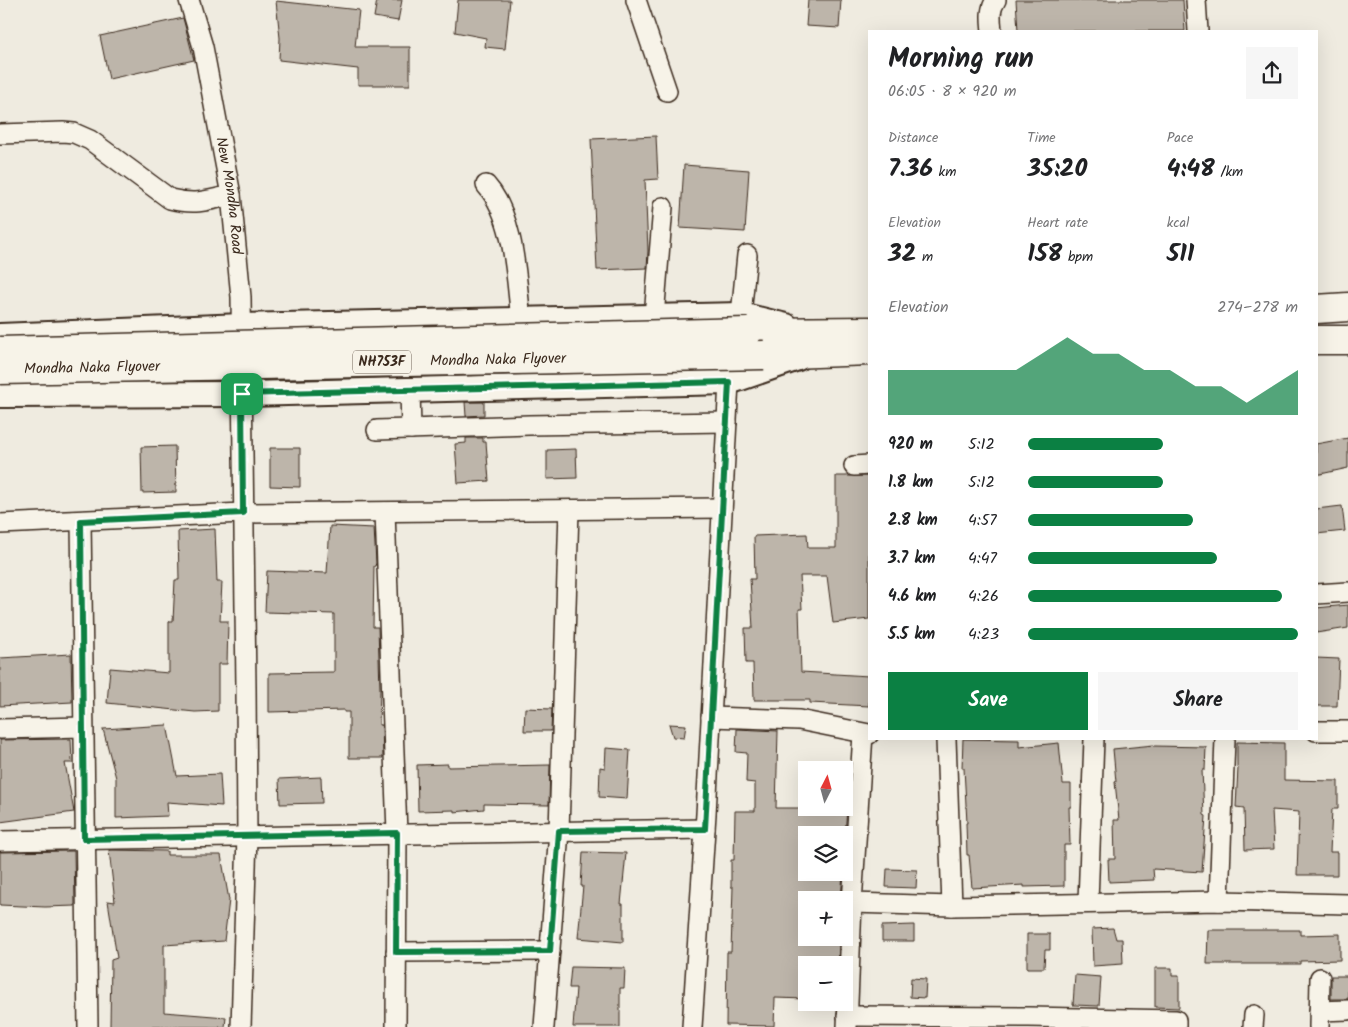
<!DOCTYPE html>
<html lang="en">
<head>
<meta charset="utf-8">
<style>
	body { margin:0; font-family:Kalam,sans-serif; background:#f6f6f6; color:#202124; height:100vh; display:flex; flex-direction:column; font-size:19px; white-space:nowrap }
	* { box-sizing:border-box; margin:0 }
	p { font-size:16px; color:#757577 }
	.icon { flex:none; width:28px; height:28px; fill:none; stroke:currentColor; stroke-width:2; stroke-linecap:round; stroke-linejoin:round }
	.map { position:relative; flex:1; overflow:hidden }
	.details { position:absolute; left:868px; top:30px; width:450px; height:710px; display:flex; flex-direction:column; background:#fff; border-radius:0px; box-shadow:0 5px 20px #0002 }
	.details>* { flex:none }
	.needle { width:32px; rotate:6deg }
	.controls { position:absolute; left:798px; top:761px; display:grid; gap:10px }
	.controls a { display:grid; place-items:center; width:55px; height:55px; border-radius:0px; background:#fff; box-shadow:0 5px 20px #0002; font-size:25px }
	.pin { position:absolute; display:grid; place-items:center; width:42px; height:42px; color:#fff; margin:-21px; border-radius:10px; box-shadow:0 2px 8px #0006 }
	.round { display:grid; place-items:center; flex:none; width:52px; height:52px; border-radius:0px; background:#f6f6f6 }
	.summary { display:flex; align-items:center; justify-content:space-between; height:85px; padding:0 20px }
	h1 { font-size:28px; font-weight:700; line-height:38px }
	.metrics { display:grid; grid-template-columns:repeat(3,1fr); gap:8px; height:85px; padding:5px 20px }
	.metrics div { display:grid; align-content:center }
	.metrics b { font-size:25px; font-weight:700 }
	.metrics small { font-size:14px; font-weight:400 }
	.metrics p { font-size:14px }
	.chart { height:140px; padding:10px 20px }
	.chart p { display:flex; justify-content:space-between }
	.chart svg { width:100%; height:90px; margin-top:5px; fill:#0b8043; opacity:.7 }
	.action { display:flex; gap:10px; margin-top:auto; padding:10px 20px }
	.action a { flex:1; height:58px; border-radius:0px; background:#0b8043; color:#fff; font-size:20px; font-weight:700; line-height:58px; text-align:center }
	.action a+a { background:#f6f6f6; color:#202124 }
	ul { padding:0 20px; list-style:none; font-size:16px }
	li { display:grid; grid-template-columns:80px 60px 1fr; align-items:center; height:38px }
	li i { height:12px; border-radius:6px; background:#0b8043 }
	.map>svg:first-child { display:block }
</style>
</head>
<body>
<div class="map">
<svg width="1348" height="1027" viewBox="0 0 1348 1027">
	<rect width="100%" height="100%" fill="#efebe0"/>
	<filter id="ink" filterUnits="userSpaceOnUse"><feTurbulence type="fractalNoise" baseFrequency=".02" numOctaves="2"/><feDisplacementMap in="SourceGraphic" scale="10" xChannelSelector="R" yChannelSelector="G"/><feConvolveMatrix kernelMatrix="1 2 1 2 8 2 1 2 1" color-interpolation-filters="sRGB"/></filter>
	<g filter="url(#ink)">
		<!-- building -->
		<g fill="#bdb5aa" stroke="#3b2a1e">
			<polygon points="377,0 402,0 398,21 374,17"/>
			<polygon points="458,0 510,0 505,49 485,47 486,38 455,32"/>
			<polygon points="808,0 841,0 839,28 806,26"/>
			<polygon points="1016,0 1183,0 1185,31 1018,31"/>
			<polygon points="276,1 359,10 355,47 410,47 410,85 358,85 358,69 279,60 280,38"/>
			<polygon points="183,18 194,60 109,79 100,36"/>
			<polygon points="656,136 658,179 645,180 648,251 647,268 597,270 591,139"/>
			<polygon points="684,165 749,170 745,232 680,228"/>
			<polygon points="465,402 484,402 484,415 466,416"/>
			<polygon points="466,438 483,438 483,442 486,442 489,481 458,483 455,444 466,443"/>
			<polygon points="1348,438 1348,468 1316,475 1316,444"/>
			<polygon points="175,446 176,492 142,493 141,447"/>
			<polygon points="270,448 300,448 300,487 270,486"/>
			<polygon points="576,449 577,478 547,479 547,450"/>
			<polygon points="836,476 869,476 869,619 833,623 827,576 800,576 802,609 799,609 801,672 869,676 869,706 810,703 810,700 754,700 753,663 746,663 745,628 753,628 750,579 755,579 754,536 807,534 808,548 836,548"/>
			<polygon points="1342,506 1345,531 1316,534 1316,509"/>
			<polygon points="330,526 374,528 376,563 375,566 374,566 373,627 378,627 380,690 379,725 382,725 383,758 349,758 349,712 344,712 344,710 269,712 269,673 334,672 334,614 265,612 267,571 327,573"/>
			<polygon points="215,529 217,582 222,582 220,621 228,621 227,664 218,664 218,711 195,712 107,703 110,668 169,673 169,621 173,621 175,580 179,580 178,531"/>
			<polygon points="1348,605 1348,628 1316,633 1316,608"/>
			<polygon points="71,654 72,702 0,706 0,658"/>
			<polygon points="1316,658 1339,659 1337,706 1316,706"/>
			<polygon points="525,708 552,709 551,731 524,731"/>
			<polygon points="669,724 686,725 684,738 673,737"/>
			<polygon points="167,725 177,776 220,774 222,806 167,802 168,816 116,818 116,778 103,729"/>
			<polygon points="737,729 778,731 776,808 847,808 845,835 806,835 806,872 843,872 841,900 806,900 806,939 839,940 838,965 806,965 806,999 775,998 774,1026 726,1025 727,952 731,952 733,887 731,887 731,860 734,860 735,811 755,811 755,783 746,782 747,753 736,752"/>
			<polygon points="71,739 72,763 65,763 74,812 0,822 0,740"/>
			<polygon points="963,739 1019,740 1019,747 1059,743 1063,784 1071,784 1071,807 1069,807 1070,845 1064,845 1064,886 1024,887 1024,885 972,888 969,855 967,855 966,823 967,823 964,768 962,768"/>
			<polygon points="1237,742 1284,743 1284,780 1338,781 1338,809 1332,809 1330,852 1337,852 1337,875 1297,875 1299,812 1272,810 1274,849 1245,850 1244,808 1236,807 1238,768 1237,768"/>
			<polygon points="1154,745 1154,746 1206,747 1205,770 1202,770 1204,815 1206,816 1202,872 1153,869 1154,880 1109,882 1108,859 1115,859 1114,820 1119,820 1115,782 1116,782 1113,749"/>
			<polygon points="606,748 630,750 627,799 599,797 600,767 605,768"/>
			<polygon points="448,764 448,767 550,765 549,805 484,804 484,809 454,812 454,810 418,811 417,765"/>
			<polygon points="321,777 322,803 280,804 279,779"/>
			<polygon points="109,850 167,851 167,855 221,855 229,900 224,941 164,945 164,1012 226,1017 225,1027 110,1027 111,960 117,958 108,901 115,902"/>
			<polygon points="74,851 75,906 45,907 0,905 0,852"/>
			<polygon points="583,852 626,853 621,904 623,904 623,942 578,938 583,886 581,886"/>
			<polygon points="887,869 917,870 916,888 886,887"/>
			<polygon points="914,925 914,941 882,941 882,926"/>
			<polygon points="1113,928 1116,939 1122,939 1123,964 1093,966 1092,929"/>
			<polygon points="1208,930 1300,930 1300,935 1340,934 1340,960 1300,961 1300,964 1207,964"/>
			<polygon points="1027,934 1050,934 1050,950 1045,950 1044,968 1027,968"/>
			<polygon points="571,967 625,968 624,988 620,988 620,1027 573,1027 576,988 569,988"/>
			<polygon points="1155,968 1172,968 1172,976 1179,976 1179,1008 1155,1007"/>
			<polygon points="1075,975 1101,977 1099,1006 1073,1005"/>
			<rect x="1331" y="976" width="17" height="23"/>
			<polygon points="911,978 926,979 925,998 910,997"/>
		</g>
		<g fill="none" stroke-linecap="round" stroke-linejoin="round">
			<!-- minor casing -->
			<g stroke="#3b2a1e" stroke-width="22">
				<g id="minor">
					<path id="s1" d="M189,0L203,47L231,195L241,297L246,687L247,836L241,1027"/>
					<polyline points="636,0 667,91"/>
					<polyline points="1196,0 1198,31"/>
					<path d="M992,31C991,20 989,10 996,0"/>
					<path d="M0,134L63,132L74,133L90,140L170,199C195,205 207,201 231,195"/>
					<path d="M486,185C515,217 516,278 521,320"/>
					<polyline points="741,315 747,255"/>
					<polyline points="654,317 663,207"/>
					<polyline points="410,390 411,429"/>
					<polyline points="377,430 529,425 727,422"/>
					<polyline points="854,466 869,465"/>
					<polyline points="385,512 397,833 396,1027"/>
					<polyline points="81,521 88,1027"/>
					<polyline points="0,524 243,513 722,508"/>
					<polyline points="1316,594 1348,592"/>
					<polyline points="711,717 799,720 869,734"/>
					<polyline points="0,729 83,727"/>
					<polyline points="1316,731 1348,731"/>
					<polyline points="946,739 952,906"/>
					<polyline points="0,841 705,829"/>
					<polyline points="1219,901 1225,739"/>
					<polyline points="1088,902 1094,739"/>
					<polyline points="852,903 952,906 1219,901 1348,904"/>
					<polyline points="396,952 550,951"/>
					<polyline points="1319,1011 1348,1010"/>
					<polyline points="847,1016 1029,1017 1176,1020 1176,1027"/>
					<polyline points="544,1027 559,831 569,510"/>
					<polyline points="692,1027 706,814 729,382"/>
					<polyline points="847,1027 852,903 863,734"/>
					<polyline points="1253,1027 1254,1015"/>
					<polyline points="1319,1027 1320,978"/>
				</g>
			</g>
			<!-- major casing -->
			<g stroke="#3b2a1e" stroke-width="28">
				<g id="major">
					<polyline points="0,336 242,326 741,315 786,326"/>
					<polyline points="0,395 243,394 729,382 798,358"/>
				</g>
			</g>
			<!-- highway casing -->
			<g stroke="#3b2a1e" stroke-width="31">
				<g id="highway">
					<polyline points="1316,309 1348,307"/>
					<polyline points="748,332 869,331"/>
					<polyline points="1316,340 1348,340"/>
					<polyline points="764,355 869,351"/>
				</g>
			</g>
			<!-- minor -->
			<use href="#minor" stroke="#f7f3e8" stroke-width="19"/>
			<!-- major -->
			<use href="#major" stroke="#f7f3e8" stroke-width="24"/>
			<!-- highway -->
			<use href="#highway" stroke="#f7f3e8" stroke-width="28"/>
			<!-- highway-bridge casing -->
			<g stroke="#3b2a1e" stroke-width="31" stroke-linecap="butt">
				<g id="highway-bridge">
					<polyline points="0,351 748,332"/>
					<path id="s2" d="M0,370L764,355"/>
				</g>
			</g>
			<!-- highway-bridge -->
			<use href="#highway-bridge" stroke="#f7f3e8" stroke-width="28"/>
		</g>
	</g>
	<g fill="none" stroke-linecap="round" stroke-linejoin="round" filter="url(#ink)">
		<!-- route casing -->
		<g stroke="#fff" stroke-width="10">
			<polygon id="route" points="729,382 705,829 559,831 550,951 396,952 397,833 84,839 81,521 243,513 242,394"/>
		</g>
		<!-- route -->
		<use href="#route" stroke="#0b8043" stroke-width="6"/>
	</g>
	<g text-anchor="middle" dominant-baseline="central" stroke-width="4.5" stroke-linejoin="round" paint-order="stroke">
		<!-- shield labels -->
		<rect fill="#f7f3e8" stroke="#73665b" stroke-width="1" x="353" y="350.5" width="58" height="23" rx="4"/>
		<g font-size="14" font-weight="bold" fill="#3b2a1e">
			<text x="382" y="362">NH753F</text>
		</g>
		<!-- street labels -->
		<g font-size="15" fill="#3b2a1e" stroke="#f7f3e8">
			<text stroke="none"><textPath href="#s1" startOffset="200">New Mondha Road</textPath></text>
			<text stroke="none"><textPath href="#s2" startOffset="498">Mondha Naka Flyover</textPath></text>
			<text stroke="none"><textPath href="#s2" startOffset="92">Mondha Naka Flyover</textPath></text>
		</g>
	</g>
</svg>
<div class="controls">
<a><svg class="needle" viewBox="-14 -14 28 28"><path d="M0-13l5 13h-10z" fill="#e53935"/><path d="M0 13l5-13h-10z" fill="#757577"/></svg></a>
<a><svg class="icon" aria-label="layers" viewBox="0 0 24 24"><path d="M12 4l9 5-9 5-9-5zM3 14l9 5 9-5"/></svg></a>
<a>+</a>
<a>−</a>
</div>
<div class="pin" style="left:242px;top:394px;background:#1e9e55"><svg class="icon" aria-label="arrive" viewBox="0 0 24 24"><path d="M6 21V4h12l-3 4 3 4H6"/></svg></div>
<section class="details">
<div class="summary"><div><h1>Morning run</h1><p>06:05 · 8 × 920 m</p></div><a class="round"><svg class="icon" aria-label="share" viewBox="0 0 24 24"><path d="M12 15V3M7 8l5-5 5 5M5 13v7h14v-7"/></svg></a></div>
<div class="metrics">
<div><p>Distance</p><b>7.36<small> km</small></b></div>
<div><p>Time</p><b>35:20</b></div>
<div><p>Pace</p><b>4:48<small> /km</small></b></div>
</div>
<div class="metrics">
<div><p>Elevation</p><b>32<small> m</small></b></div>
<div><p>Heart rate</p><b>158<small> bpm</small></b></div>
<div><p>kcal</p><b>511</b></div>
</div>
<div class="chart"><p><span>Elevation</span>274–278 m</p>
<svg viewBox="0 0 160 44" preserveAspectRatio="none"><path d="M0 44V22L10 22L20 22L30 22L40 22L50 22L60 14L70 6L80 14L90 14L100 22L110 22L120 30L130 30L140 38L150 30L160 22V44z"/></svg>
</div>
<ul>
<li><b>920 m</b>5:12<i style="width:50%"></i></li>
<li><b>1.8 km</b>5:12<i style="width:50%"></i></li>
<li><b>2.8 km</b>4:57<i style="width:61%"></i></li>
<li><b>3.7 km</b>4:47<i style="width:70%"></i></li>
<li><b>4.6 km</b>4:26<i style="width:94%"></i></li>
<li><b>5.5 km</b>4:23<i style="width:100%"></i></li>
</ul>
<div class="action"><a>Save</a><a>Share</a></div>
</section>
</div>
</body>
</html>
